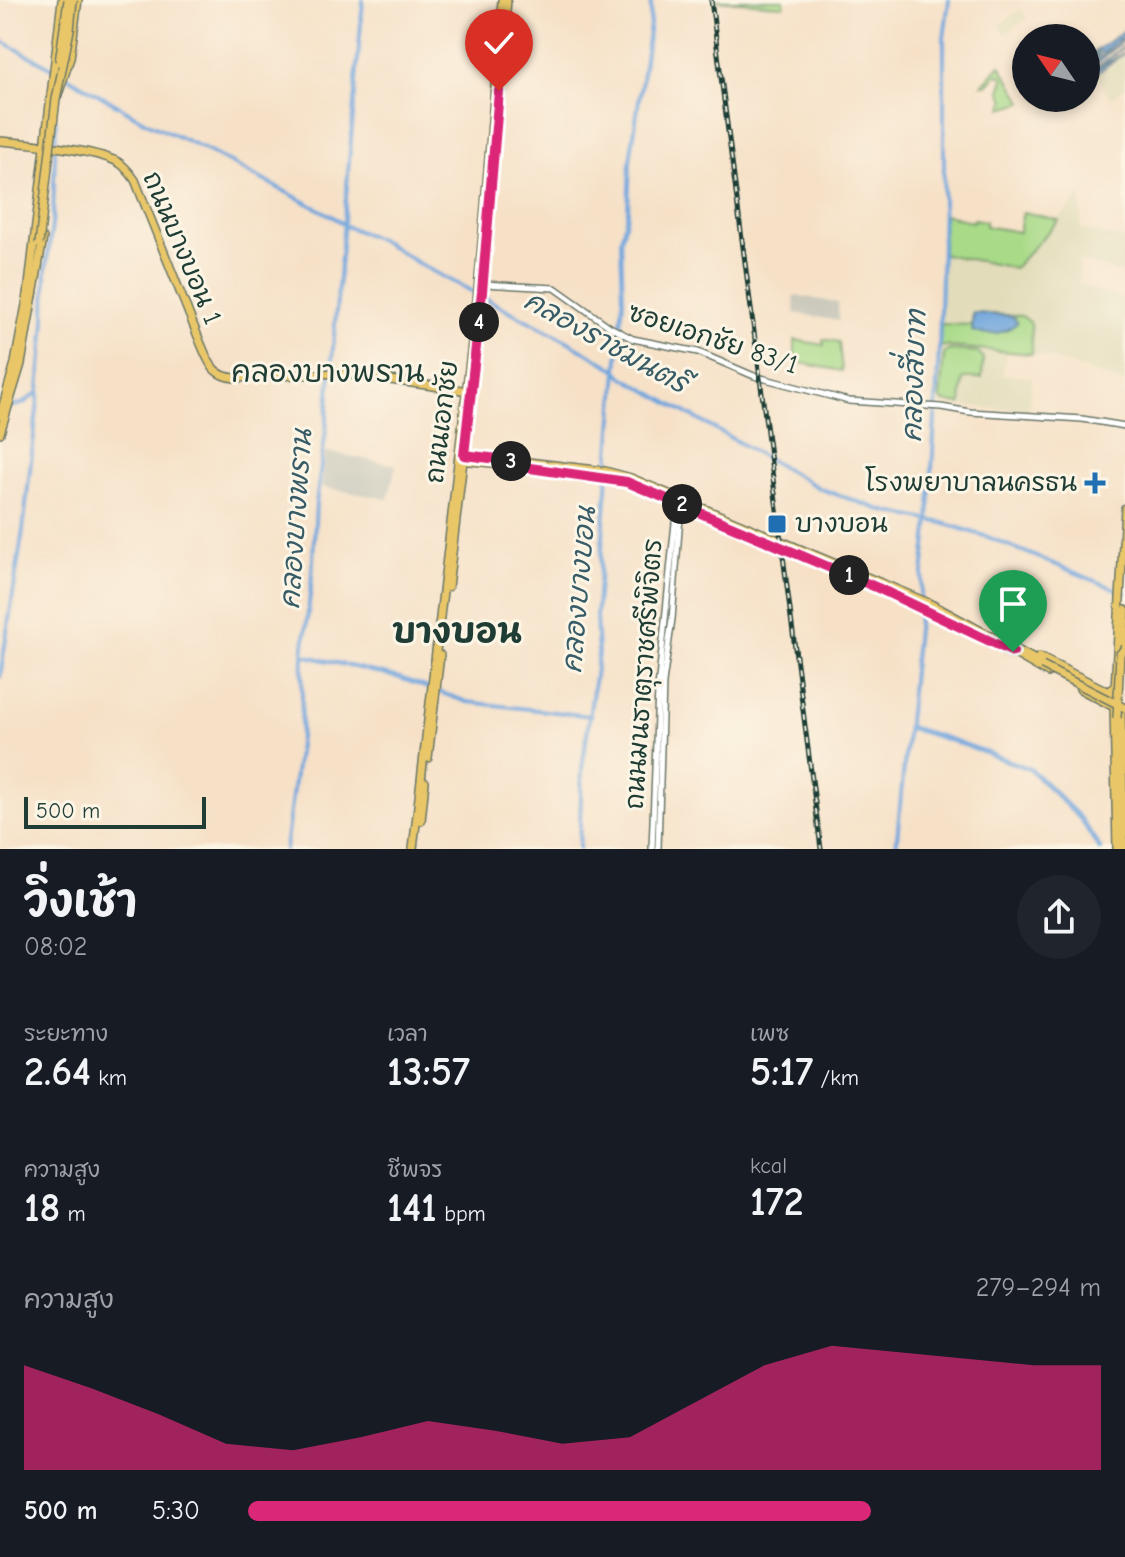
<!DOCTYPE html>
<html lang="th">
<head>
<meta charset="utf-8">
<style>
	body { margin:0; font-family:"Comic Neue","Playpen Sans Thai",sans-serif; background:#20242c; color:#f1f3f6; height:100vh; display:flex; flex-direction:column; font-size:30px; white-space:nowrap }
	* { box-sizing:border-box; margin:0 }
	p { font-size:26px; color:#9ea1a6 }
	.icon { flex:none; width:44px; height:44px; fill:none; stroke:currentColor; stroke-width:2; stroke-linecap:round; stroke-linejoin:round }
	.map { position:relative; height:849px; overflow:hidden }
	.panel { display:flex; flex-direction:column; background:#171b24; flex:1 }
	.panel>* { flex:none }
	.needle { width:52px; rotate:305deg }
	.fabs { position:absolute; left:1012px; top:24px; display:grid; gap:16px }
	.fabs a { display:grid; place-items:center; width:88px; height:88px; border-radius:50%; background:#171b24; box-shadow:0 4px 12px #0003; font-size:40px }
	.scale { position:absolute; left:24px; bottom:20px; width:182px; box-sizing:border-box; padding-left:8px; border:4px solid #1f3d34; border-top:0; font-size:22px; line-height:28px; white-space:nowrap; color:#1f3d34; -webkit-text-stroke:6px #fcf5e5; paint-order:stroke }
	.pin { position:absolute; display:grid; place-items:center; width:68px; height:68px; color:#fff; margin:-82px -34px; border-radius:50% 50% 50% 0; rotate:-45deg; box-shadow:0 0 8px #0007 }
	.pin .icon { rotate:45deg }
	.km { position:absolute; width:40px; height:40px; margin:-20px; border-radius:50%; background:#222; color:#fff; font-size:22px; line-height:40px; text-align:center }
	.round { display:grid; place-items:center; flex:none; width:84px; height:84px; border-radius:42px; background:#20242c }
	.overview { display:flex; align-items:center; justify-content:space-between; height:136px; padding:0 24px }
	h1 { font-size:44px; font-weight:700; line-height:60px }
	.stats { display:grid; grid-template-columns:repeat(3,1fr); gap:12px; height:136px; padding:8px 24px }
	.stats div { display:grid; align-content:center }
	.stats b { font-size:40px; font-weight:700 }
	.stats small { font-size:22px; font-weight:400 }
	.stats p { font-size:22px }
	.chart { height:224px; padding:16px 24px }
	.chart p { display:flex; justify-content:space-between }
	.chart svg { width:100%; height:144px; margin-top:8px; fill:#db2777; opacity:.7 }
	ul { padding:0 24px; list-style:none; font-size:26px }
	li { display:grid; grid-template-columns:128px 96px 1fr; align-items:center; height:60px }
	li i { height:20px; border-radius:10px; background:#db2777 }
	.map>svg:first-child { display:block }
</style>
</head>
<body>
<div class="map">
<svg width="1125" height="849" viewBox="0 0 1125 849">
	<rect width="100%" height="100%" fill="#fcf5e5"/>
	<filter id="ink" filterUnits="userSpaceOnUse"><feTurbulence type="fractalNoise" baseFrequency=".0125" numOctaves="2"/><feDisplacementMap in="SourceGraphic" scale="16" xChannelSelector="R" yChannelSelector="G"/><feConvolveMatrix kernelMatrix="1 2 1 2 8 2 1 2 1" color-interpolation-filters="sRGB"/></filter>
	<filter id="wash" filterUnits="userSpaceOnUse"><feTurbulence type="fractalNoise" baseFrequency=".006" numOctaves="4" result="noise"/><feDisplacementMap in="SourceGraphic" scale="32" xChannelSelector="R" yChannelSelector="G"/><feGaussianBlur stdDeviation="1.8" result="paint"/><feColorMatrix in="noise" values="0 0 0 0 0 0 0 0 0 0 0 0 0 0 0 0 0 1.4 0 .05"/><feComposite in="paint" operator="in"/></filter>
	<g filter="url(#wash)">
		<rect width="100%" height="100%" fill="#f6e1c7"/>
		<!-- built -->
		<g fill="#e2dcba">
			<polygon points="1021,9 1027,18 1005,34 999,25"/>
			<polygon points="1125,54 1125,87 1110,99 1097,75"/>
			<polygon points="1081,195 1081,230 1125,239 1125,274 1079,261 1079,284 1125,300 1125,383 1040,355 1032,354 1031,323 1022,316 974,313 972,325 941,324 943,254 1014,267"/>
			<polygon points="940,346 1006,353 1003,375 1032,377 1029,410 1027,411 937,404"/>
		</g>
		<!-- industrial -->
		<g fill="#c5c5b8">
			<polygon points="794,295 838,303 839,321 795,313"/>
			<polygon points="326,452 396,465 388,499 321,487"/>
		</g>
		<!-- green -->
		<g fill="#a9da88" stroke="#648c5e" stroke-width="2">
			<polygon points="716,0 784,0 784,6"/>
			<polygon points="1000,65 1023,102 1002,108 1005,100 1000,90 1004,79 1001,75 995,76 987,85 982,85"/>
			<polygon points="1023,212 1059,220 1014,268 943,254 944,214 973,222 974,219 985,221 985,226 1019,232"/>
			<polygon points="973,313 1022,316 1031,323 1032,354 940,346 941,324 972,325"/>
			<polygon points="823,339 839,342 842,371 795,362 795,340 824,345"/>
			<polygon points="949,350 978,352 983,358 982,378 963,378 961,404 944,402 940,397 944,354"/>
		</g>
		<!-- water -->
		<g fill="#6fa5dd" stroke="#477188" stroke-width="2">
			<polygon points="1125,30 1125,34 1102,53 1098,51 1090,58 1100,54 1092,61 1094,62 1125,38 1095,65 1097,67 1125,45 1098,69 1125,52 1099,72 1086,58"/>
			<path d="M973,313L1013,316L1017,323C1004,334 989,337 972,331Z"/>
		</g>
		<g fill="none" stroke-linecap="round" stroke-linejoin="round">
			<!-- canal -->
			<g stroke="#6fa5dd" stroke-width="4">
				<polyline points="0,40 54,69"/>
				<polyline points="65,75 144,121 196,145 332,216 345,226 381,240 421,265 567,341 617,370 623,377 821,489 884,511 943,523 988,537 1125,593"/>
				<polyline points="9,407 22,404 39,392"/>
				<polyline points="920,600 929,520 939,350 944,167 944,38 949,0"/>
				<polyline points="303,655 400,678 467,702 591,716"/>
				<polyline points="0,677 23,530 38,401 45,321 46,269 53,217 56,121"/>
				<polyline points="285,849 301,729 303,655 312,577 316,503 326,429 363,0"/>
				<polyline points="579,849 582,769 598,654 596,617 623,300 621,240 628,211 630,161 650,25 651,0"/>
				<polyline points="896,849 919,608"/>
			</g>
			<!-- river -->
			<polyline stroke="#6fa5dd" stroke-width="5" points="908,727 957,742 1030,769 1081,819 1100,849"/>
		</g>
	</g>
	<g filter="url(#ink)">
		<g fill="none" stroke-linecap="round" stroke-linejoin="round">
			<!-- minor casing -->
			<g stroke="#6a7667" stroke-width="8">
				<g id="minor">
					<polyline points="483,284 555,288 610,327 633,339 698,352 754,376 849,401 941,407 970,412 1082,419 1125,426"/>
					<polyline points="652,849 658,689 677,503"/>
					<polyline points="658,849 663,683 672,619 681,505"/>
				</g>
			</g>
			<!-- major casing -->
			<g stroke="#6a7667" stroke-width="10">
				<g id="major">
					<polyline points="58,95 70,58 78,0"/>
					<polyline points="497,117 507,0"/>
					<path d="M0,141C28,143 95,150 118,162C126,167 130,173 135,180L201,344C209,362 212,376 235,378L340,373L469,391"/>
					<polyline points="489,213 493,166"/>
					<polyline points="33,296 43,238"/>
					<polyline points="0,416 15,363 28,294 62,0"/>
					<polyline points="0,433 21,364 33,295"/>
					<polyline points="460,454 605,471 631,478 929,603 1043,664"/>
					<polyline points="460,460 503,464"/>
					<polyline points="520,466 627,482 878,588 989,640"/>
					<polyline points="448,587 466,436"/>
					<polyline points="987,638 1048,673"/>
					<polyline points="1039,657 1109,692 1114,687"/>
					<polyline points="1080,689 1114,707"/>
					<polyline points="428,758 440,655"/>
					<polyline points="421,821 425,782"/>
					<polyline points="413,849 478,291 502,0"/>
					<polyline points="1117,849 1114,707 1125,508"/>
				</g>
			</g>
			<!-- highway casing -->
			<g stroke="#6a7667" stroke-width="12">
				<g id="highway">
					<polyline points="1122,658 1125,611"/>
					<polyline points="1120,708 1123,849"/>
				</g>
			</g>
			<!-- minor -->
			<use href="#minor" stroke="#fff" stroke-width="5"/>
			<!-- major -->
			<use href="#major" stroke="#e9c769" stroke-width="7"/>
			<!-- highway -->
			<use href="#highway" stroke="#e9c769" stroke-width="9"/>
			<!-- rail casing -->
			<g stroke="#1f3d34" stroke-width="5">
				<polyline id="rail" points="711,0 821,849"/>
			</g>
			<!-- rail -->
			<use href="#rail" stroke="#fcf5e5" stroke-width="2" stroke-dasharray="6" stroke-linecap="butt"/>
			<!-- major-bridge casing -->
			<g stroke="#6a7667" stroke-width="10" stroke-linecap="butt">
				<g id="major-bridge">
					<polyline points="59,62 68,0"/>
					<polyline points="39,244 56,99 70,30 73,0"/>
					<polyline points="1042,666 1125,708"/>
					<polyline points="1117,718 1120,654 1125,648"/>
				</g>
			</g>
			<!-- major-bridge -->
			<use href="#major-bridge" stroke="#e9c769" stroke-width="7"/>
		</g>
	</g>
	<g fill="none" stroke-linecap="round" stroke-linejoin="round" filter="url(#ink)">
		<!-- route casing -->
		<g stroke="#fff" stroke-width="16">
			<polyline id="route" points="499,91 482,292 464,455 516,461 516,466 627,482 878,588 1013,652"/>
		</g>
		<!-- route -->
		<use href="#route" stroke="#db2777" stroke-width="10"/>
	</g>
	<!-- markers -->
	<g fill="#1f6fb2" stroke="#fcf5e5" stroke-width="3">
		<path d="M1091 471h8v8h8v8h-8v8h-8v-8h-8v-8h8z"/>
		<rect x="767" y="514" width="20" height="20" rx="4"/>
	</g>
	<g text-anchor="middle" dominant-baseline="central" stroke-width="6" stroke-linejoin="round" paint-order="stroke">
		<!-- street labels -->
		<g font-size="26" fill="#1f3d34" stroke="#fcf5e5">
			<text transform="translate(182 248) rotate(67)">ถนนบางบอน 1</text>
			<text transform="translate(713 339) rotate(18)">ซอยเอกชัย 83/1</text>
			<text transform="translate(442 422) rotate(-83)">ถนนเอกชัย</text>
			<text transform="translate(644 674) rotate(-86)">ถนนมนธาตุราชศรีพิจิตร</text>
		</g>
		<!-- poi labels -->
		<g font-size="26" fill="#1f3d34" stroke="#fcf5e5" text-anchor="end">
			<text x="1077" y="483">โรงพยาบาลนครธน</text>
			<text x="795" y="524" text-anchor="start">บางบอน</text>
		</g>
		<!-- water labels -->
		<g font-size="28" font-style="italic" fill="#375c67" stroke="#fcf5e5">
			<text transform="translate(606 342) rotate(29)">คลองราชมนตรี</text>
			<text transform="translate(914 376) rotate(-88)">คลองสี่บาท</text>
			<text transform="translate(296 519) rotate(-86)">คลองบางพราน</text>
			<text transform="translate(579 590) rotate(-85)">คลองบางบอน</text>
		</g>
		<!-- quarter labels -->
		<g font-size="30" fill="#1f3d34" stroke="#fcf5e5">
			<text x="328" y="372">คลองบางพราน</text>
		</g>
		<!-- district labels -->
		<g font-size="34" font-weight="bold" fill="#1f3d34" stroke="#fcf5e5">
			<text x="457" y="632">บางบอน</text>
		</g>
	</g>
</svg>
<div class="fabs">
<a><svg class="needle" viewBox="-14 -14 28 28"><path d="M0-13l5 13h-10z" fill="#e53935"/><path d="M0 13l5-13h-10z" fill="#9ea1a6"/></svg></a>
</div>
<div class="scale">500 m</div>
<div class="pin" style="left:1013px;top:652px;background:#1e9e55"><svg class="icon" aria-label="arrive" viewBox="0 0 24 24"><path d="M6 21V4h12l-3 4 3 4H6"/></svg></div>
<div class="pin" style="left:499px;top:91px;background:#d93025"><svg class="icon" aria-label="check" viewBox="0 0 24 24"><path d="M5 12l5 5 9-10"/></svg></div>
<b class="km" style="left:849px;top:575px">1</b>
<b class="km" style="left:682px;top:504px">2</b>
<b class="km" style="left:511px;top:461px">3</b>
<b class="km" style="left:479px;top:322px">4</b>
</div>
<section class="panel">
<div class="overview"><div><h1>วิ่งเช้า</h1><p>08:02</p></div><a class="round"><svg class="icon" aria-label="share" viewBox="0 0 24 24"><path d="M12 15V3M7 8l5-5 5 5M5 13v7h14v-7"/></svg></a></div>
<div class="stats">
<div><p>ระยะทาง</p><b>2.64<small> km</small></b></div>
<div><p>เวลา</p><b>13:57</b></div>
<div><p>เพซ</p><b>5:17<small> /km</small></b></div>
</div>
<div class="stats">
<div><p>ความสูง</p><b>18<small> m</small></b></div>
<div><p>ชีพจร</p><b>141<small> bpm</small></b></div>
<div><p>kcal</p><b>172</b></div>
</div>
<div class="chart"><p><span>ความสูง</span>279–294 m</p>
<svg viewBox="0 0 160 44" preserveAspectRatio="none"><path d="M0 44V12L10 19L20 27L30 36L40 38L50 34L60 29L70 32L80 36L90 34L100 23L110 12L120 6L130 8L140 10L150 12L160 12V44z"/></svg>
</div>
<ul>
<li><b>500 m</b>5:30<i style="width:73%"></i></li>
</ul>
</section>
</body>
</html>
